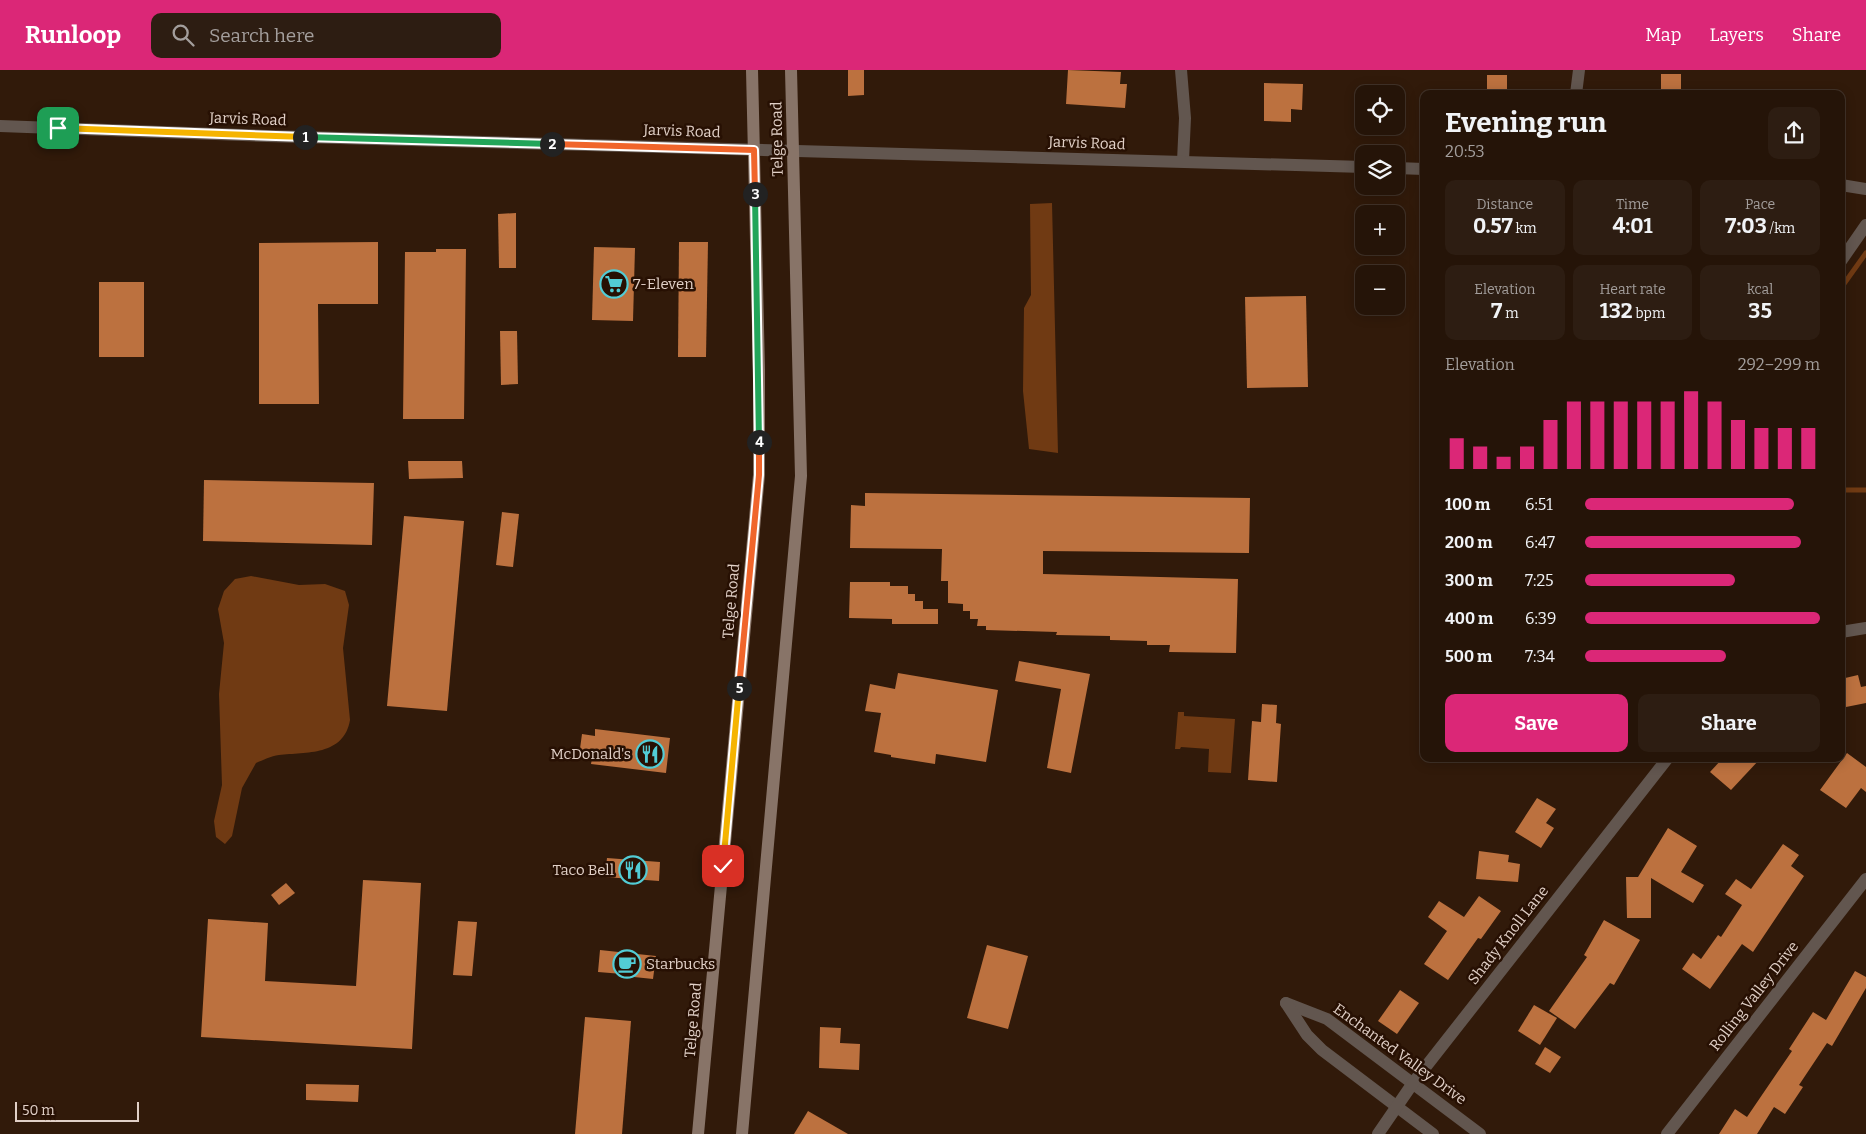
<!DOCTYPE html>
<html lang="en">
<head>
<meta charset="utf-8">
<style>
	body { margin:0; font-family:Bitter,serif; background:#2d1d12; color:#f1f3f6; height:100vh; display:flex; flex-direction:column; font-size:19px; white-space:nowrap }
	* { box-sizing:border-box; margin:0 }
	p { font-size:16px; color:#a39e9c }
	.icon { flex:none; width:28px; height:28px; fill:none; stroke:currentColor; stroke-width:2; stroke-linecap:round; stroke-linejoin:round }
	.map { position:relative; flex:1; overflow:hidden }
	.sheet { position:absolute; left:1420px; top:20px; width:425px; height:672px; display:flex; flex-direction:column; background:#251408; border-radius:10px; box-shadow:0 2px 12px #0003,0 0 0 1px #423329 }
	.sheet>* { flex:none }
	.tools { position:absolute; left:1355px; top:15px; display:grid; gap:10px }
	.tools a { display:grid; place-items:center; width:50px; height:50px; border-radius:10px; background:#251408; box-shadow:0 2px 12px #0003,0 0 0 1px #423329; font-size:25px }
	.scale { position:absolute; left:15px; bottom:12px; width:124px; box-sizing:border-box; padding-left:5px; border:2px solid #e1d0c7; border-top:0; font-size:14px; line-height:18px; white-space:nowrap; color:#e1d0c7; -webkit-text-stroke:4px #271003; paint-order:stroke }
	.pin { position:absolute; display:grid; place-items:center; width:42px; height:42px; color:#fff; margin:-21px; border-radius:10px; box-shadow:0 2px 8px #0006 }
	.km { position:absolute; width:25px; height:25px; margin:-12px; border-radius:50%; background:#222; color:#fff; font-size:14px; line-height:25px; text-align:center }
	.round { display:grid; place-items:center; flex:none; width:52px; height:52px; border-radius:10px; background:#2d1d12 }
	.headline { display:flex; align-items:center; justify-content:space-between; height:85px; padding:0 25px }
	h1 { font-size:28px; font-weight:700; line-height:38px }
	.stats { display:grid; grid-template-columns:repeat(3,1fr); gap:8px; height:85px; padding:5px 25px }
	.stats div { display:grid; align-content:center; border-radius:10px; background:#2d1d12; text-align:center }
	.stats b { font-size:21px; font-weight:700 }
	.stats small { font-size:14px; font-weight:400 }
	.stats p { font-size:14px }
	.chart { height:140px; padding:10px 25px }
	.chart p { display:flex; justify-content:space-between }
	.chart svg { width:100%; height:90px; margin-top:5px; stroke:#db2777; stroke-width:6 }
	.action { display:flex; gap:10px; margin-top:auto; padding:10px 25px }
	.action a { flex:1; height:58px; border-radius:10px; background:#db2777; color:#fff; font-size:20px; font-weight:700; line-height:58px; text-align:center }
	.action a+a { background:#2d1d12; color:#f1f3f6 }
	ul { padding:0 25px; list-style:none; font-size:16px }
	li { display:grid; grid-template-columns:80px 60px 1fr; align-items:center; height:38px }
	li i { height:12px; border-radius:6px; background:#db2777 }
	header { display:flex; align-items:center; gap:30px; box-sizing:border-box; height:70px; padding:0 25px; background:#db2777; color:#fff }
	header strong { font-size:24px }
	nav { display:flex; gap:28px; margin-inline-start:auto; font-size:18px }
	.search { width:350px; height:45px; background:#2d1d12; display:flex; align-items:center; gap:12px; box-sizing:border-box; padding:0 18px; border-radius:10px; color:#a39e9c; font-size:19px }
	.map>svg:first-child { display:block }
</style>
</head>
<body>
<header>
<strong>Runloop</strong>
<div class="search"><svg class="icon" aria-label="search" viewBox="0 0 24 24"><circle cx="10" cy="10" r="6"/><path d="M15 15l6 6"/></svg>Search here</div>
<nav><a>Map</a><a>Layers</a><a>Share</a></nav>
</header>
<div class="map">
<svg width="1866" height="1064" viewBox="0 0 1866 1064">
	<rect width="100%" height="100%" fill="#311a0a"/>
	<!-- water -->
	<g fill="#703a13">
		<polygon points="1052,133 1058,383 1029,379 1023,321 1024,238 1031,225 1030,134"/>
		<path d="M251,506L299,515L325,514L345,521L349,535L343,578L350,650C344,686 306,682 279,685C271,686 263,690 256,693L242,718L232,766L225,774L216,767L214,751L222,715L219,624L224,573L218,539L224,521L235,509Z"/>
		<polygon points="1178,642 1184,642 1184,646 1235,649 1231,703 1208,702 1209,679 1181,677 1180,679 1175,679"/>
	</g>
	<g fill="none" stroke-linecap="round" stroke-linejoin="round">
		<!-- stream -->
		<g stroke="#703a13" stroke-width="5">
			<polyline points="1841,218 1866,183"/>
			<polyline points="1841,420 1866,420"/>
		</g>
	</g>
	<!-- building -->
	<g fill="#bc713f">
		<polygon points="848,0 864,0 864,25 848,26"/>
		<polygon points="1068,0 1121,2 1120,14 1127,14 1125,38 1066,34"/>
		<rect x="1661" y="4" width="20" height="20"/>
		<rect x="1487" y="5" width="20" height="19"/>
		<polygon points="1264,13 1303,14 1302,40 1291,39 1291,52 1264,51"/>
		<polygon points="516,143 516,198 499,198 498,144"/>
		<polygon points="378,172 378,234 318,234 319,334 259,334 259,173"/>
		<polygon points="679,172 708,172 706,287 678,287"/>
		<polygon points="594,177 635,178 633,251 592,250"/>
		<polygon points="436,179 466,179 464,349 403,349 405,182 436,182"/>
		<rect x="99" y="212" width="45" height="75"/>
		<polygon points="1306,226 1308,317 1247,318 1245,227"/>
		<polygon points="500,261 517,261 518,314 501,315"/>
		<polygon points="408,391 462,391 463,408 409,409"/>
		<polygon points="204,410 374,413 372,475 203,471"/>
		<polygon points="865,423 1250,428 1249,483 1043,481 1043,504 1238,509 1236,583 1169,582 1170,575 1147,575 1147,571 1110,570 1110,566 1056,565 1057,562 986,560 986,556 977,556 978,549 970,549 970,541 963,541 963,534 948,533 948,511 941,511 942,479 850,478 851,435 865,436"/>
		<polygon points="502,442 519,444 513,497 496,495"/>
		<polygon points="404,446 464,451 447,641 387,636"/>
		<polygon points="850,512 890,512 890,516 908,516 908,524 915,524 915,531 923,531 923,539 938,539 938,554 892,554 892,549 849,548"/>
		<polygon points="1019,591 1090,604 1071,703 1047,698 1061,619 1015,611"/>
		<polygon points="898,603 998,620 986,692 936,684 935,694 891,687 891,685 874,682 881,643 865,641 870,614 895,619"/>
		<polygon points="1858,605 1861,617 1866,616 1866,633 1841,638 1841,609"/>
		<polygon points="1262,634 1277,635 1276,653 1281,654 1277,712 1248,710 1252,651 1261,652"/>
		<polygon points="595,659 670,668 666,703 591,694 592,688 579,686 582,664 595,666"/>
		<polygon points="1847,683 1866,697 1866,722 1861,718 1846,738 1820,720"/>
		<polygon points="1722,689 1760,689 1731,720 1710,702"/>
		<polygon points="1537,728 1556,739 1546,753 1554,758 1541,778 1515,762"/>
		<polygon points="1668,758 1697,776 1681,802 1704,815 1693,833 1651,808 1651,848 1627,848 1626,807 1638,807"/>
		<polygon points="1783,774 1799,785 1791,796 1804,806 1753,882 1742,874 1710,919 1682,899 1693,883 1701,889 1718,865 1721,867 1742,835 1725,824 1736,809 1751,819"/>
		<polygon points="1479,781 1509,785 1508,792 1520,794 1518,812 1476,809"/>
		<polygon points="607,788 660,792 659,811 605,807"/>
		<polygon points="363,810 421,813 412,979 201,967 208,849 268,853 265,911 356,916"/>
		<polygon points="286,813 295,823 279,835 271,825"/>
		<polygon points="1479,826 1501,841 1481,869 1478,868 1448,910 1424,894 1447,861 1428,847 1439,831 1464,847"/>
		<polygon points="1604,850 1640,870 1614,915 1610,913 1575,959 1549,941 1587,887 1584,885"/>
		<polygon points="458,851 477,852 472,906 453,905"/>
		<polygon points="987,875 1028,886 1008,959 967,948"/>
		<polygon points="600,880 656,886 653,909 634,907 635,905 598,902"/>
		<polygon points="1855,901 1866,907 1866,918 1832,976 1827,973 1799,1015 1803,1017 1785,1044 1774,1037 1757,1064 1719,1064 1735,1039 1747,1047 1792,981 1789,979 1813,942 1826,950"/>
		<polygon points="1400,920 1419,933 1397,964 1378,951"/>
		<polygon points="1534,935 1557,948 1540,975 1518,961"/>
		<polygon points="585,947 631,951 622,1064 575,1064"/>
		<polygon points="820,957 841,958 840,973 860,974 859,1000 819,998"/>
		<polygon points="1545,977 1561,987 1550,1003 1535,994"/>
		<polygon points="306,1014 359,1015 358,1032 306,1030"/>
		<polygon points="808,1041 848,1064 794,1064"/>
	</g>
	<g fill="none" stroke-linecap="round" stroke-linejoin="round">
		<!-- minor -->
		<g stroke="#62564f" stroke-width="12">
			<polyline points="1181,0 1185,48 1183,91"/>
			<polyline points="1576,24 1579,0"/>
			<polyline points="1841,191 1866,155"/>
			<polyline points="1841,562 1866,558"/>
			<polyline points="1286,933 1327,949 1480,1064"/>
			<polyline points="1286,933 1307,965 1322,980 1433,1064"/>
			<polyline points="1378,1064 1413,1013 1667,689"/>
			<polyline points="1667,1064 1866,809"/>
		</g>
		<!-- tertiary -->
		<g stroke="#62564f" stroke-width="12">
			<polyline points="0,56 267,66 1364,97"/>
			<polyline points="1396,98 1424,99"/>
			<polyline points="1841,115 1866,119"/>
		</g>
		<!-- secondary -->
		<g stroke="#887468" stroke-width="12">
			<polyline points="698,1064 759,405 759,300 752,0"/>
			<polyline points="742,1064 801,406 791,0"/>
		</g>
	</g>
	<g fill="none" stroke-linecap="round" stroke-linejoin="round">
		<!-- split-1 casing -->
		<g stroke="#fff" stroke-width="10">
			<polyline id="split-1" points="58,58 305,67"/>
		</g>
		<!-- split-2 casing -->
		<g stroke="#fff" stroke-width="10">
			<polyline id="split-2" points="305,67 552,74"/>
		</g>
		<!-- split-3 casing -->
		<g stroke="#fff" stroke-width="10">
			<polyline id="split-3" points="552,74 754,80 755,124"/>
		</g>
		<!-- split-4 casing -->
		<g stroke="#fff" stroke-width="10">
			<polyline id="split-4" points="755,124 759,372"/>
		</g>
		<!-- split-5 casing -->
		<g stroke="#fff" stroke-width="10">
			<polyline id="split-5" points="739,618 759,405 759,372"/>
		</g>
		<!-- split-6 casing -->
		<g stroke="#fff" stroke-width="10">
			<polyline id="split-6" points="723,796 739,618"/>
		</g>
		<!-- split-1 -->
		<use href="#split-1" stroke="#f5b400" stroke-width="6"/>
		<!-- split-2 -->
		<use href="#split-2" stroke="#22a559" stroke-width="6"/>
		<!-- split-3 -->
		<use href="#split-3" stroke="#f0652b" stroke-width="6"/>
		<!-- split-4 -->
		<use href="#split-4" stroke="#22a559" stroke-width="6"/>
		<!-- split-5 -->
		<use href="#split-5" stroke="#f0652b" stroke-width="6"/>
		<!-- split-6 -->
		<use href="#split-6" stroke="#f5b400" stroke-width="6"/>
	</g>
	<!-- icons -->
	<defs>
		<g id="supermarket-ring" transform="scale(1.4375)"><circle r="9.5" fill="#271003" stroke="#52ccd5" stroke-width="1.5"/><path d="M-6-5.5h2.5l.6 2H6L4.5 2H-2.5L-4.4-4H-6ZM-1.5 3.2a1.3 1.3 0 1 0 .1 0ZM3 3.2a1.3 1.3 0 1 0 .1 0Z" fill="#52ccd5"/></g>
		<g id="restaurant-ring" transform="scale(1.4375)"><circle r="9.5" fill="#271003" stroke="#52ccd5" stroke-width="1.5"/><path d="M-5-6h1v4h1v-4h1v4h1v-4h1v5L-1.5 .5V6h-2V.5L-5-1ZM5-6V6H3V1.5H1.5Q1.5-4 5-6Z" fill="#52ccd5"/></g>
		<g id="cafe-ring" transform="scale(1.4375)"><circle r="9.5" fill="#271003" stroke="#52ccd5" stroke-width="1.5"/><path d="M-5.5-4.5H6V0H3Q3 3.5 0 3.5H-2.5Q-5.5 3.5-5.5 0ZM3-3.2v2h1.7v-2ZM-6 4.5H4V6H-6Z" fill="#52ccd5"/></g>
	</defs>
	<g fill-rule="evenodd">
		<use href="#supermarket-ring" x="614" y="214"/>
		<use href="#restaurant-ring" x="650" y="684"/>
		<use href="#restaurant-ring" x="633" y="800"/>
		<use href="#cafe-ring" x="627" y="894"/>
	</g>
	<g text-anchor="middle" dominant-baseline="central" stroke-width="5" stroke-linejoin="round" paint-order="stroke">
		<!-- street labels -->
		<g font-size="15" fill="#e1d0c7" stroke="#271003">
			<text transform="translate(248 49) rotate(2)">Jarvis Road</text>
			<text transform="translate(682 61) rotate(2)">Jarvis Road</text>
			<text transform="translate(777 69) rotate(-91)">Telge Road</text>
			<text transform="translate(1087 73) rotate(2)">Jarvis Road</text>
			<text transform="translate(731 531) rotate(-85)">Telge Road</text>
			<text transform="translate(1508 865) rotate(-52)">Shady Knoll Lane</text>
			<text transform="translate(1754 926) rotate(-52)">Rolling Valley Drive</text>
			<text transform="translate(693 950) rotate(-85)">Telge Road</text>
			<text transform="translate(1400 984) rotate(36)">Enchanted Valley Drive</text>
		</g>
		<!-- poi labels -->
		<g font-size="15" fill="#e1d0c7" stroke="#271003" text-anchor="start">
			<text x="633" y="214">7-Eleven</text>
			<text x="631" y="684" text-anchor="end">McDonald's</text>
			<text x="614" y="800" text-anchor="end">Taco Bell</text>
			<text x="646" y="894">Starbucks</text>
		</g>
	</g>
</svg>
<div class="tools">
<a><svg class="icon" aria-label="locate" viewBox="0 0 24 24"><circle cx="12" cy="12" r="6"/><path d="M12 2v4M12 18v4M2 12h4M18 12h4"/></svg></a>
<a><svg class="icon" aria-label="layers" viewBox="0 0 24 24"><path d="M12 4l9 5-9 5-9-5zM3 14l9 5 9-5"/></svg></a>
<a>+</a>
<a>−</a>
</div>
<div class="scale">50 m</div>
<div class="pin" style="left:58px;top:58px;background:#1e9e55"><svg class="icon" aria-label="arrive" viewBox="0 0 24 24"><path d="M6 21V4h12l-3 4 3 4H6"/></svg></div>
<div class="pin" style="left:723px;top:796px;background:#d93025"><svg class="icon" aria-label="check" viewBox="0 0 24 24"><path d="M5 12l5 5 9-10"/></svg></div>
<b class="km" style="left:305px;top:67px">1</b>
<b class="km" style="left:552px;top:74px">2</b>
<b class="km" style="left:755px;top:124px">3</b>
<b class="km" style="left:759px;top:372px">4</b>
<b class="km" style="left:739px;top:618px">5</b>
<section class="sheet">
<div class="headline"><div><h1>Evening run</h1><p>20:53</p></div><a class="round"><svg class="icon" aria-label="share" viewBox="0 0 24 24"><path d="M12 15V3M7 8l5-5 5 5M5 13v7h14v-7"/></svg></a></div>
<div class="stats">
<div><p>Distance</p><b>0.57<small> km</small></b></div>
<div><p>Time</p><b>4:01</b></div>
<div><p>Pace</p><b>7:03<small> /km</small></b></div>
</div>
<div class="stats">
<div><p>Elevation</p><b>7<small> m</small></b></div>
<div><p>Heart rate</p><b>132<small> bpm</small></b></div>
<div><p>kcal</p><b>35</b></div>
</div>
<div class="chart"><p><span>Elevation</span>292–299 m</p>
<svg viewBox="0 0 160 44" preserveAspectRatio="none"><path d="M5 44V29M15 44V33M25 44V38M35 44V33M45 44V20M55 44V11M65 44V11M75 44V11M85 44V11M95 44V11M105 44V6M115 44V11M125 44V20M135 44V24M145 44V24M155 44V24"/></svg>
</div>
<ul>
<li><b>100 m</b>6:51<i style="width:89%"></i></li>
<li><b>200 m</b>6:47<i style="width:92%"></i></li>
<li><b>300 m</b>7:25<i style="width:64%"></i></li>
<li><b>400 m</b>6:39<i style="width:100%"></i></li>
<li><b>500 m</b>7:34<i style="width:60%"></i></li>
</ul>
<div class="action"><a>Save</a><a>Share</a></div>
</section>
</div>
</body>
</html>
